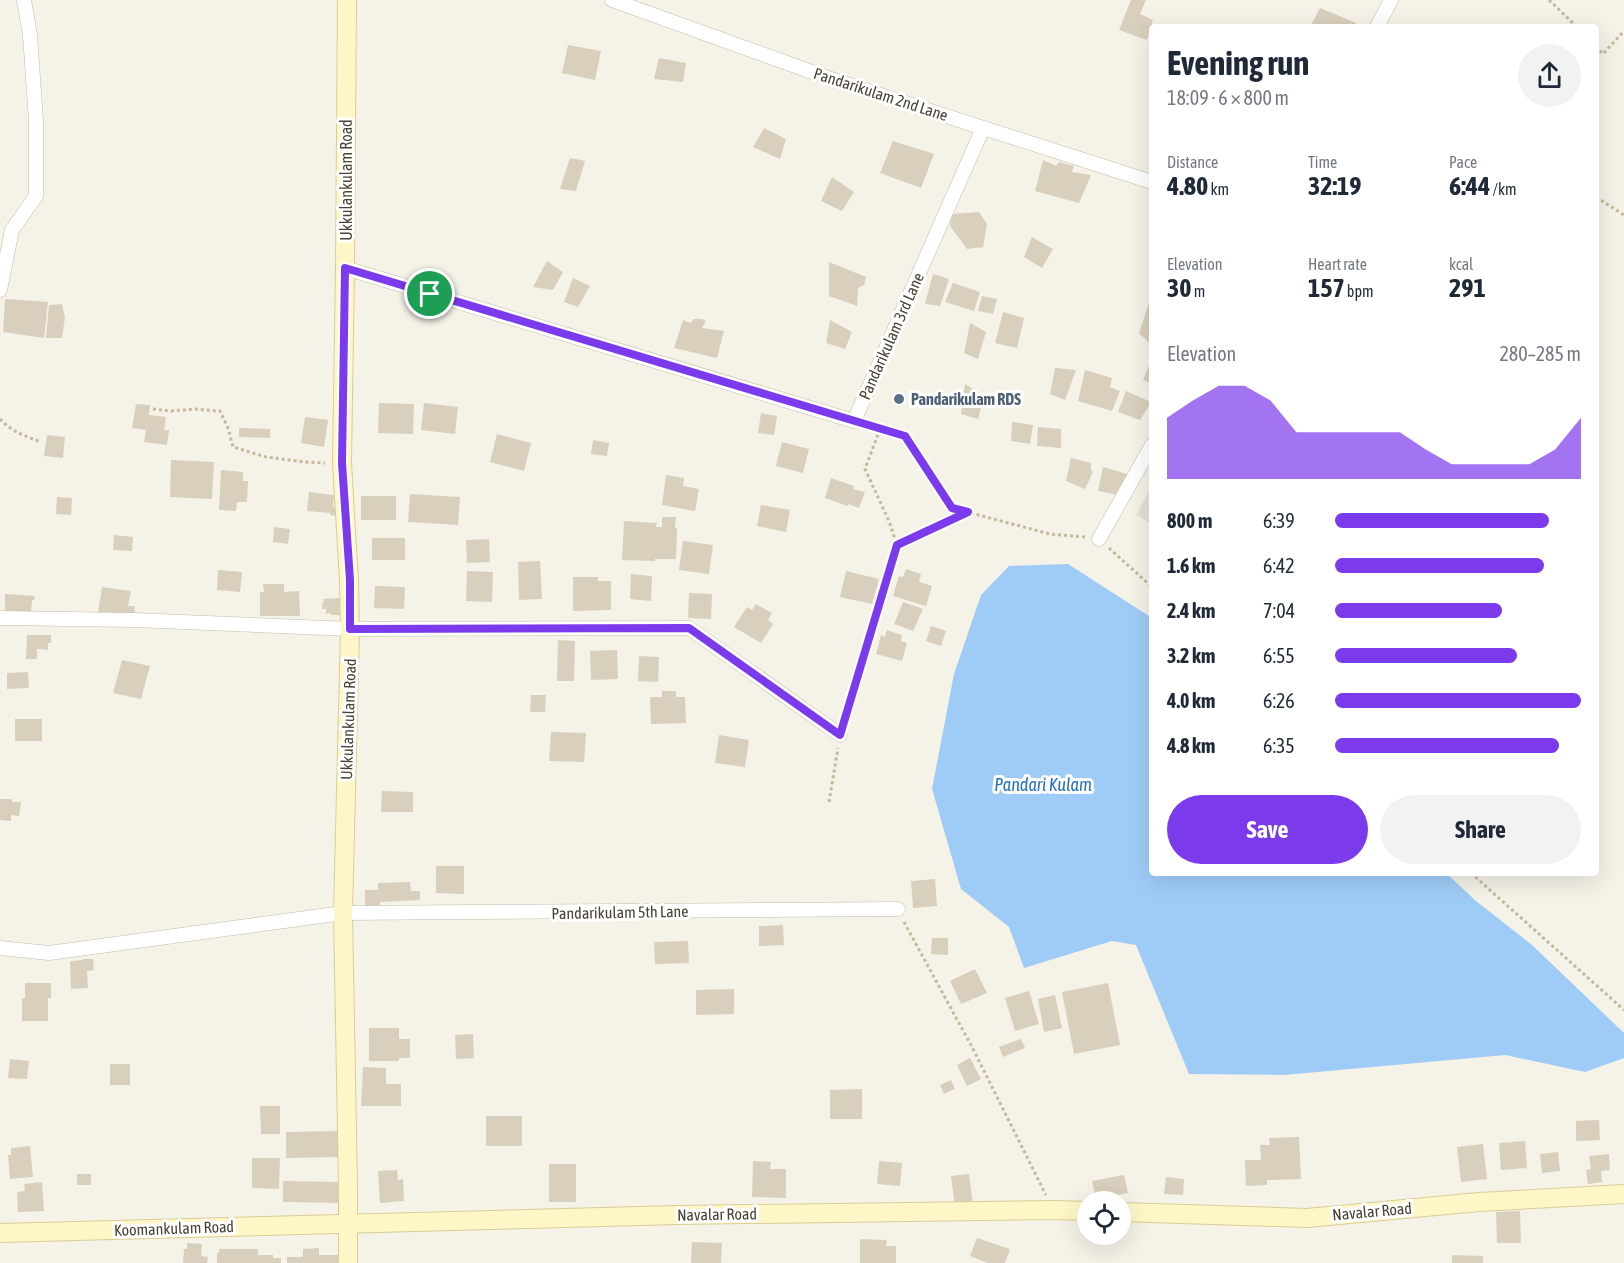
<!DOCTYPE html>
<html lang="en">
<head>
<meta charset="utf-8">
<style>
	body { margin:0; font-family:"Asap Condensed",sans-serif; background:#f2f2f3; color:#1f2937; height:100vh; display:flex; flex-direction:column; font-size:22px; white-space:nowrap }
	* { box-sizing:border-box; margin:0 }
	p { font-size:20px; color:#747a83 }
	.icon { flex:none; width:33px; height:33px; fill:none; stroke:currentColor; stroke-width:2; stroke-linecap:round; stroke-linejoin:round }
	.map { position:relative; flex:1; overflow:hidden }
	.panel { position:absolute; left:1149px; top:24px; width:450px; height:852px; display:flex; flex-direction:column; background:#fff; border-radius:6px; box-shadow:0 6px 24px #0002 }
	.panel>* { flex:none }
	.buttons { position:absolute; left:1077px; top:1191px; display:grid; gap:12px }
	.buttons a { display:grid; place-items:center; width:54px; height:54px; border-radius:50%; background:#fff; box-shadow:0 6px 24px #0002; font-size:30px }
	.pin { position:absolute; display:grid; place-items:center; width:51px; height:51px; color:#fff; margin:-26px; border:3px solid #fff; border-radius:50%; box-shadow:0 2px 6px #0007 }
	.round { display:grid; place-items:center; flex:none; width:63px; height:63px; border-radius:32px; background:#f2f2f3 }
	.head { display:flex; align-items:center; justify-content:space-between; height:102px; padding:0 18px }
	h1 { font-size:33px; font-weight:700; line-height:45px }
	.stats { display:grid; grid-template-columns:repeat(3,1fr); gap:9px; height:102px; padding:6px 18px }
	.stats div { display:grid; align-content:center }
	.stats b { font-size:26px; font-weight:700 }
	.stats small { font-size:16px; font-weight:400 }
	.stats p { font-size:16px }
	.chart { height:168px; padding:12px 18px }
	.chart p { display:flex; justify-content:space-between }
	.chart svg { width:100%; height:108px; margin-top:6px; fill:#7c3aed; opacity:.7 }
	.cta { display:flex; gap:12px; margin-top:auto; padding:12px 18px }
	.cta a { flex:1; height:69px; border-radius:36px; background:#7c3aed; color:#fff; font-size:24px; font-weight:700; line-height:69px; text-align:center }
	.cta a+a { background:#f2f2f3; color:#1f2937 }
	ul { padding:0 18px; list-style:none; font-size:20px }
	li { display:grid; grid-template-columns:96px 72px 1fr; align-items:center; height:45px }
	li i { height:15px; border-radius:8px; background:#7c3aed }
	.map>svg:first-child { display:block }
</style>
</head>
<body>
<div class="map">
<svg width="1624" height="1263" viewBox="0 0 1624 1263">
	<rect width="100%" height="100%" fill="#f5f2e8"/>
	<!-- industrial -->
	<polygon fill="#e5e1da" points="1152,485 1152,524 1136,515"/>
	<!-- water -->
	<polygon fill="#9fccf7" points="1068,564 1152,618 1152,873 1446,873 1476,901 1532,945 1624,1033 1624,1058 1585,1072 1505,1055 1284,1075 1189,1074 1136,945 1112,941 1024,968 1009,927 961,889 932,789 954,674 981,595 1009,566"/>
	<!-- building -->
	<g fill="#d8d0bc">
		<polygon points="1131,0 1146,0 1140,14 1153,20 1147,40 1119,30"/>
		<polygon points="1320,8 1356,23 1355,27 1310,27"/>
		<polygon points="568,45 601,51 595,80 562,73"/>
		<polygon points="659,58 686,63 683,82 654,79"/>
		<polygon points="764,128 786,139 780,159 753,147"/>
		<polygon points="893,141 934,154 921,188 880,173"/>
		<polygon points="570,158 585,161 576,191 560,189"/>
		<polygon points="1043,160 1056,166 1059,162 1074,166 1072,172 1091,175 1079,203 1035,191"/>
		<polygon points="832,177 854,192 842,211 821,201"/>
		<polygon points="979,212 987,224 983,247 967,249 950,226 952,214"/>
		<polygon points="1032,237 1053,249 1042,268 1024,257"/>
		<polygon points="547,261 563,272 553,290 533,287"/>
		<polygon points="829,262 866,277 864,285 858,288 857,306 829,296"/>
		<polygon points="933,274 949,279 940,306 925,304"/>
		<polygon points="573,278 590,286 578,307 564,302"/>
		<polygon points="953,283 980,292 974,311 945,302"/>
		<polygon points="982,296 997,299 993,314 978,311"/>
		<polygon points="5,299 48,302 44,338 3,332"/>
		<polygon points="1149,303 1152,304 1152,343 1148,342 1139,333"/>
		<polygon points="62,304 65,317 62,338 46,338 49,305"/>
		<polygon points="1003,312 1024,318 1017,348 995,343"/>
		<polygon points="694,319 702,319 706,321 702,328 724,331 717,358 674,348 683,320 690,323"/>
		<polygon points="830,320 852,332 845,349 826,343"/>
		<polygon points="970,323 986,332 978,359 964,353"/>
		<polygon points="1152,358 1152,383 1143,380"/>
		<polygon points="1055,368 1076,370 1065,400 1050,394"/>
		<polygon points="1085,370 1112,378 1110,387 1120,391 1112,411 1078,401"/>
		<polygon points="965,384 984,396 978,419 961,414"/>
		<polygon points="1126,391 1151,402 1140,420 1118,412"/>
		<polygon points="379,403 414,404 413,434 378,433"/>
		<polygon points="424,403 458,407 455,434 421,430"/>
		<polygon points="136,404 150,405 149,415 166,417 164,430 169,430 167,445 144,442 146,430 132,428"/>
		<polygon points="761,413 777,416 774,435 758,433"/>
		<polygon points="305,417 328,420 324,447 301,443"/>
		<polygon points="1012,422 1033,425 1030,444 1011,441"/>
		<polygon points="1038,427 1061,429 1061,448 1037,446"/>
		<polygon points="239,428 270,429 270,438 239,437"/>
		<polygon points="497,434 531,443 524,471 490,462"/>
		<polygon points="47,435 65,437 63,458 44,456"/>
		<polygon points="593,440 609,443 607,456 591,454"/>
		<polygon points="782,442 809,449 803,473 776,466"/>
		<polygon points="1071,458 1091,463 1091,470 1093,472 1085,489 1066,481"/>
		<polygon points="171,460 214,462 212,499 170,497"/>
		<polygon points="1103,467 1127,474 1118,495 1098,491"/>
		<polygon points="221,470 243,472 243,481 248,481 247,502 237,502 236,511 219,510"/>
		<polygon points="666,475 684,478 683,486 699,489 695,511 662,505"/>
		<polygon points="831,478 854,486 853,489 865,492 859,508 848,504 848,506 825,498"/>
		<polygon points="309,492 334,495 333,507 340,508 339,516 330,515 330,513 307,511"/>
		<polygon points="410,494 460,497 458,525 408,522"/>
		<rect x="361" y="496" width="35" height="24"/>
		<polygon points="57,497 72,498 71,515 56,514"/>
		<polygon points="761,505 790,510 786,532 757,526"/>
		<polygon points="662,517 676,517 675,528 677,528 676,559 655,559 655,561 622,560 624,521 657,523 656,527 662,527"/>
		<polygon points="274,527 290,529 288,544 273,542"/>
		<polygon points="114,535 133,537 132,551 113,550"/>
		<rect x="372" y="538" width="33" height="22"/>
		<polygon points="489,539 490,562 467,563 466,540"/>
		<polygon points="683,541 713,545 709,574 679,570"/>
		<polygon points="540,561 542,599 519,600 518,562"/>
		<polygon points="906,569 921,574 919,582 932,586 926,606 893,596 899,576 903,577"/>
		<polygon points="218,570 242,572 240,592 217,590"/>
		<polygon points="467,571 493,572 492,602 466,601"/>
		<polygon points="846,571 879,579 872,604 840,597"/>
		<polygon points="631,574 652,576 651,601 630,599"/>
		<polygon points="573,577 598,577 598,581 611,581 611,610 573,611"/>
		<polygon points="263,584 284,584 284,592 299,591 300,616 260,616 260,592 264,592"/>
		<polygon points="375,586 405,587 404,609 374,608"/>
		<polygon points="102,587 131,591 128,606 135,606 134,616 98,613"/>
		<polygon points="689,593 712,594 711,619 688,618"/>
		<polygon points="5,594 35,596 34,600 32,600 31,613 5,612"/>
		<polygon points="340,598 341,605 339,605 339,606 340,610 343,610 343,615 331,615 331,613 326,614 326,609 322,609 322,603 324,603 323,599"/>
		<polygon points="903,602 923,609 913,631 894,624"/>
		<polygon points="756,604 772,613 768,620 773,624 761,643 734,627 747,607 752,610"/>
		<polygon points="931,626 946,631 941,646 926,641"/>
		<polygon points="887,630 902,635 901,641 907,643 902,661 876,654 881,635 885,637"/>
		<polygon points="27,635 51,635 51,643 48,643 48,650 37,649 37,659 26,659"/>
		<polygon points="558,640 575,641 574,681 557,681"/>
		<polygon points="617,650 618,679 591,680 590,651"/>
		<polygon points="639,656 659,657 658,682 638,681"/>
		<polygon points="122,660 150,666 141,699 113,693"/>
		<polygon points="28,672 29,688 7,689 7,673"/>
		<polygon points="662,691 676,691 676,697 685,697 686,723 651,724 650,697 662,697"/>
		<polygon points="531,695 546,695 545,712 530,712"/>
		<rect x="15" y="719" width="27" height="22"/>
		<polygon points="551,732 586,733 584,762 549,761"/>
		<polygon points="719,735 749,740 745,767 715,763"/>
		<polygon points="382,791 413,792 413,812 381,812"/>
		<polygon points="0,799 12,799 12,802 21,802 19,816 11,815 11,821 0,820"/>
		<polygon points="436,866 464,866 464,894 436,893"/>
		<polygon points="935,879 937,906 913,908 911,881"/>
		<polygon points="410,882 411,891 420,891 420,900 380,902 380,907 365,907 365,890 378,890 378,883"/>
		<polygon points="783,925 784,945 759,946 759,926"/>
		<polygon points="932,938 948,938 948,955 931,954"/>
		<polygon points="688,941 689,963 655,964 654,942"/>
		<polygon points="83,959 93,959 94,970 87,971 88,988 71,989 70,961 83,960"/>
		<polygon points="975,969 987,993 961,1004 950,981"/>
		<polygon points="25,983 51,983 51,998 48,998 48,1021 22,1021 22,998 25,998"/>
		<polygon points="1108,983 1120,1045 1074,1054 1062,992"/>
		<polygon points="734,989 734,1014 696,1015 696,990"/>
		<polygon points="1029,991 1039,1024 1015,1031 1005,998"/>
		<polygon points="1055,995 1062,1028 1044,1032 1038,999"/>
		<polygon points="369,1028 399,1028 399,1039 410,1039 410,1058 399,1058 399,1061 369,1061"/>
		<polygon points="473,1034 474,1058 456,1059 455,1035"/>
		<polygon points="1021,1039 1025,1048 1003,1057 999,1047"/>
		<polygon points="970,1058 981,1079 967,1086 957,1065"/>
		<polygon points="10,1059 29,1061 27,1079 8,1078"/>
		<rect x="110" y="1064" width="20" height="21"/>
		<polygon points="363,1067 386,1068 386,1084 401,1084 401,1106 361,1106"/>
		<polygon points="951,1080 955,1089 944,1094 940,1085"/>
		<polygon points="862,1089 862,1119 830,1119 830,1090"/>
		<polygon points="260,1106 280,1106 280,1134 261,1134"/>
		<rect x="486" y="1116" width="36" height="30"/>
		<polygon points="1599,1120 1600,1140 1576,1141 1576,1121"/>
		<polygon points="338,1131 339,1157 286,1158 286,1132"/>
		<polygon points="1299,1137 1301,1179 1267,1180 1267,1185 1246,1186 1245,1160 1261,1160 1260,1145 1270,1145 1269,1138"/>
		<polygon points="1525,1141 1527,1168 1501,1170 1499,1143"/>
		<polygon points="1483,1144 1487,1179 1461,1182 1457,1147"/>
		<polygon points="30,1146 33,1177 10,1179 8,1155 11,1155 11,1148"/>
		<polygon points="1558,1152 1560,1171 1542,1173 1540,1154"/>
		<polygon points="1609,1154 1610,1170 1601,1171 1602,1182 1588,1184 1586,1170 1591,1169 1589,1156"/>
		<polygon points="252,1158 280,1158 279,1189 252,1188"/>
		<polygon points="753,1161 771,1162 770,1169 786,1169 786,1198 752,1197"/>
		<polygon points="879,1161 902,1163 900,1186 877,1184"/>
		<rect x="549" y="1164" width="27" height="38"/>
		<polygon points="397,1170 398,1180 403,1179 404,1201 380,1203 378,1171"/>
		<rect x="77" y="1174" width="14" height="11"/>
		<polygon points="969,1174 973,1205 955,1207 951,1176"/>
		<polygon points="1124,1175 1128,1193 1096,1199 1092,1181"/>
		<polygon points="1166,1177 1184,1179 1183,1195 1164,1194"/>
		<polygon points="283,1181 342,1182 342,1203 283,1202"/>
		<polygon points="42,1182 44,1211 18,1212 17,1192 25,1191 24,1184"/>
		<polygon points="1520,1211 1521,1243 1497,1243 1496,1212"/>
		<polygon points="977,1238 1010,1249 1005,1263 988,1263 970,1256"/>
		<polygon points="860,1239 887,1240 886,1246 896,1246 896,1263 860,1263"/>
		<polygon points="692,1242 722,1243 721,1263 691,1263"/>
		<polygon points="187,1243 202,1244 201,1256 208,1257 207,1263 183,1263 184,1249 187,1249"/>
		<polygon points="319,1248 319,1255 341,1255 341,1263 287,1263 287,1257 303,1257 303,1249"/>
		<polygon points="219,1249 258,1249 258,1255 273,1255 273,1258 281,1258 281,1263 217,1263 217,1253 219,1253"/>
		<polygon points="1452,1255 1483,1256 1483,1263 1452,1263"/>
	</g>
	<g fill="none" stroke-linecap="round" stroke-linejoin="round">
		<!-- street casing -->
		<g stroke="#c2bca9" stroke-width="15">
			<g id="street">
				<polyline points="612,0 837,81 1152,182"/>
				<polyline points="1377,27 1391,0"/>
				<polyline points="345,268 854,421 983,128"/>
				<polyline points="0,290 12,230 36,196 36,121 30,35 24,0"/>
				<polyline points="1099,539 1152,445"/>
				<polyline points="0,618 134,620 350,629 689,628 840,735"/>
				<polyline points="0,948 49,953 343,913 898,909"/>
			</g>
		</g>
		<!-- secondary casing -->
		<g stroke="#dacd94" stroke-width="20">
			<g id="secondary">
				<polyline points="347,0 345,268 342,463 349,580 350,629 343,913 348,1188 348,1263"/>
				<polyline points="1120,1212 1307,1218 1479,1202 1624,1194"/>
				<polyline points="0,1233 678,1215 1054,1210 1088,1211"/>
			</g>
		</g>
		<!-- path -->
		<g stroke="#c5b999" stroke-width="3" stroke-dasharray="3 3" stroke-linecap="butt">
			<polyline points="1549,0 1577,27"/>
			<polyline points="1596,46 1603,54 1624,31"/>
			<polyline points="1596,197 1624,215"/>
			<polyline points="153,409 171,411 194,409 220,411 228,428 233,447 266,457 305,462 325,463"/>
			<path d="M0,419C12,432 25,436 41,442"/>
			<polyline points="868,425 905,436 952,508 1050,534 1085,537"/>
			<polyline points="897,545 967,512"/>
			<polyline points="1109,548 1152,587"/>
			<polyline points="844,721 897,545 889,521 865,469 880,429"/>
			<polyline points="829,802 838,748"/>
			<polyline points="1471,873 1624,1010"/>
			<polyline points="904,922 972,1047 1046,1195"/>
		</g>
		<!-- street -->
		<use href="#street" stroke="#fff" stroke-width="14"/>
		<!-- secondary -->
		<use href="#secondary" stroke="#fff6c8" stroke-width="18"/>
	</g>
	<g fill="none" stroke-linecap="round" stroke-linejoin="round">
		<!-- route casing -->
		<g stroke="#fff" stroke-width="12">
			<polygon id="route" points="345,268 905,436 952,508 968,512 897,545 840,735 689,628 350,629 350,580 342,463"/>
		</g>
		<!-- route -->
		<use href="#route" stroke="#7c3aed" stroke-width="8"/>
	</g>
	<!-- markers -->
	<circle fill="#5c6f8a" stroke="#fff" stroke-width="2" cx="899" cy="399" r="6"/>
	<g text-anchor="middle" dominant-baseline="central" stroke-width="6" stroke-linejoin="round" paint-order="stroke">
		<!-- street labels -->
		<g font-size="16" fill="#4a4436" stroke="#fff">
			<text transform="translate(881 94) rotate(18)">Pandarikulam 2nd Lane</text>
			<text transform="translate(346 180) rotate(-90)">Ukkulankulam Road</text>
			<text transform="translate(891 336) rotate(-66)">Pandarikulam 3rd Lane</text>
			<text transform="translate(348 719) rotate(-88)">Ukkulankulam Road</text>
			<text transform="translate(620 912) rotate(-1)">Pandarikulam 5th Lane</text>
			<text transform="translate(1372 1211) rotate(-5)">Navalar Road</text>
			<text transform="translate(717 1214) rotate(-1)">Navalar Road</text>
			<text transform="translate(174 1228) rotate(-2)">Koomankulam Road</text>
		</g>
		<!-- service labels -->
		<g font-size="16" font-weight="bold" fill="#4e5e75" stroke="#fff" text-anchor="start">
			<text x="911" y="399">Pandarikulam RDS</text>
		</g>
		<!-- water labels -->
		<g font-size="18" font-style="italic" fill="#2471c0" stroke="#fff">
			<text x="1043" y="784">Pandari Kulam</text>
		</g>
	</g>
</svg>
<div class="buttons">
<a><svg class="icon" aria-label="locate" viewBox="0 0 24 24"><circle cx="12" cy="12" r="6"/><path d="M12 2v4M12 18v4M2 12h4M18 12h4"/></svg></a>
</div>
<div class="pin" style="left:430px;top:294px;background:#1e9e55"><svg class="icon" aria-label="arrive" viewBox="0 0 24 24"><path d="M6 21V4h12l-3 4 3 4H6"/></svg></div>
<section class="panel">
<div class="head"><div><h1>Evening run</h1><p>18:09 · 6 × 800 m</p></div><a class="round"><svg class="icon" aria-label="share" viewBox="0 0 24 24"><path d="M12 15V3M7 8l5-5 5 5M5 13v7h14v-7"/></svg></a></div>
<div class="stats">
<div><p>Distance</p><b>4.80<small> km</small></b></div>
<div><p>Time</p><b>32:19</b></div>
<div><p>Pace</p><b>6:44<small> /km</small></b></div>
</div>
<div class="stats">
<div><p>Elevation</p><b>30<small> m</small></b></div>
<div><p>Heart rate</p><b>157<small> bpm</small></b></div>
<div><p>kcal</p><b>291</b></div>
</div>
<div class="chart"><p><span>Elevation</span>280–285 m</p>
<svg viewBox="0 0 160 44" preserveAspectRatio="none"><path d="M0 44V19L10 12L20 6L30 6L40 12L50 25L60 25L70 25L80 25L90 25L100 32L110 38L120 38L130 38L140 38L150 32L160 19V44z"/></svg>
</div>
<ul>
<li><b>800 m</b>6:39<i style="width:87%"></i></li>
<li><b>1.6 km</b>6:42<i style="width:85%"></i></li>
<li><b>2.4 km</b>7:04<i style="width:68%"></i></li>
<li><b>3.2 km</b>6:55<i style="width:74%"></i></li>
<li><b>4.0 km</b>6:26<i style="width:100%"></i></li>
<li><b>4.8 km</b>6:35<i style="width:91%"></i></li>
</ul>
<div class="cta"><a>Save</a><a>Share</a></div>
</section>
</div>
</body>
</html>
